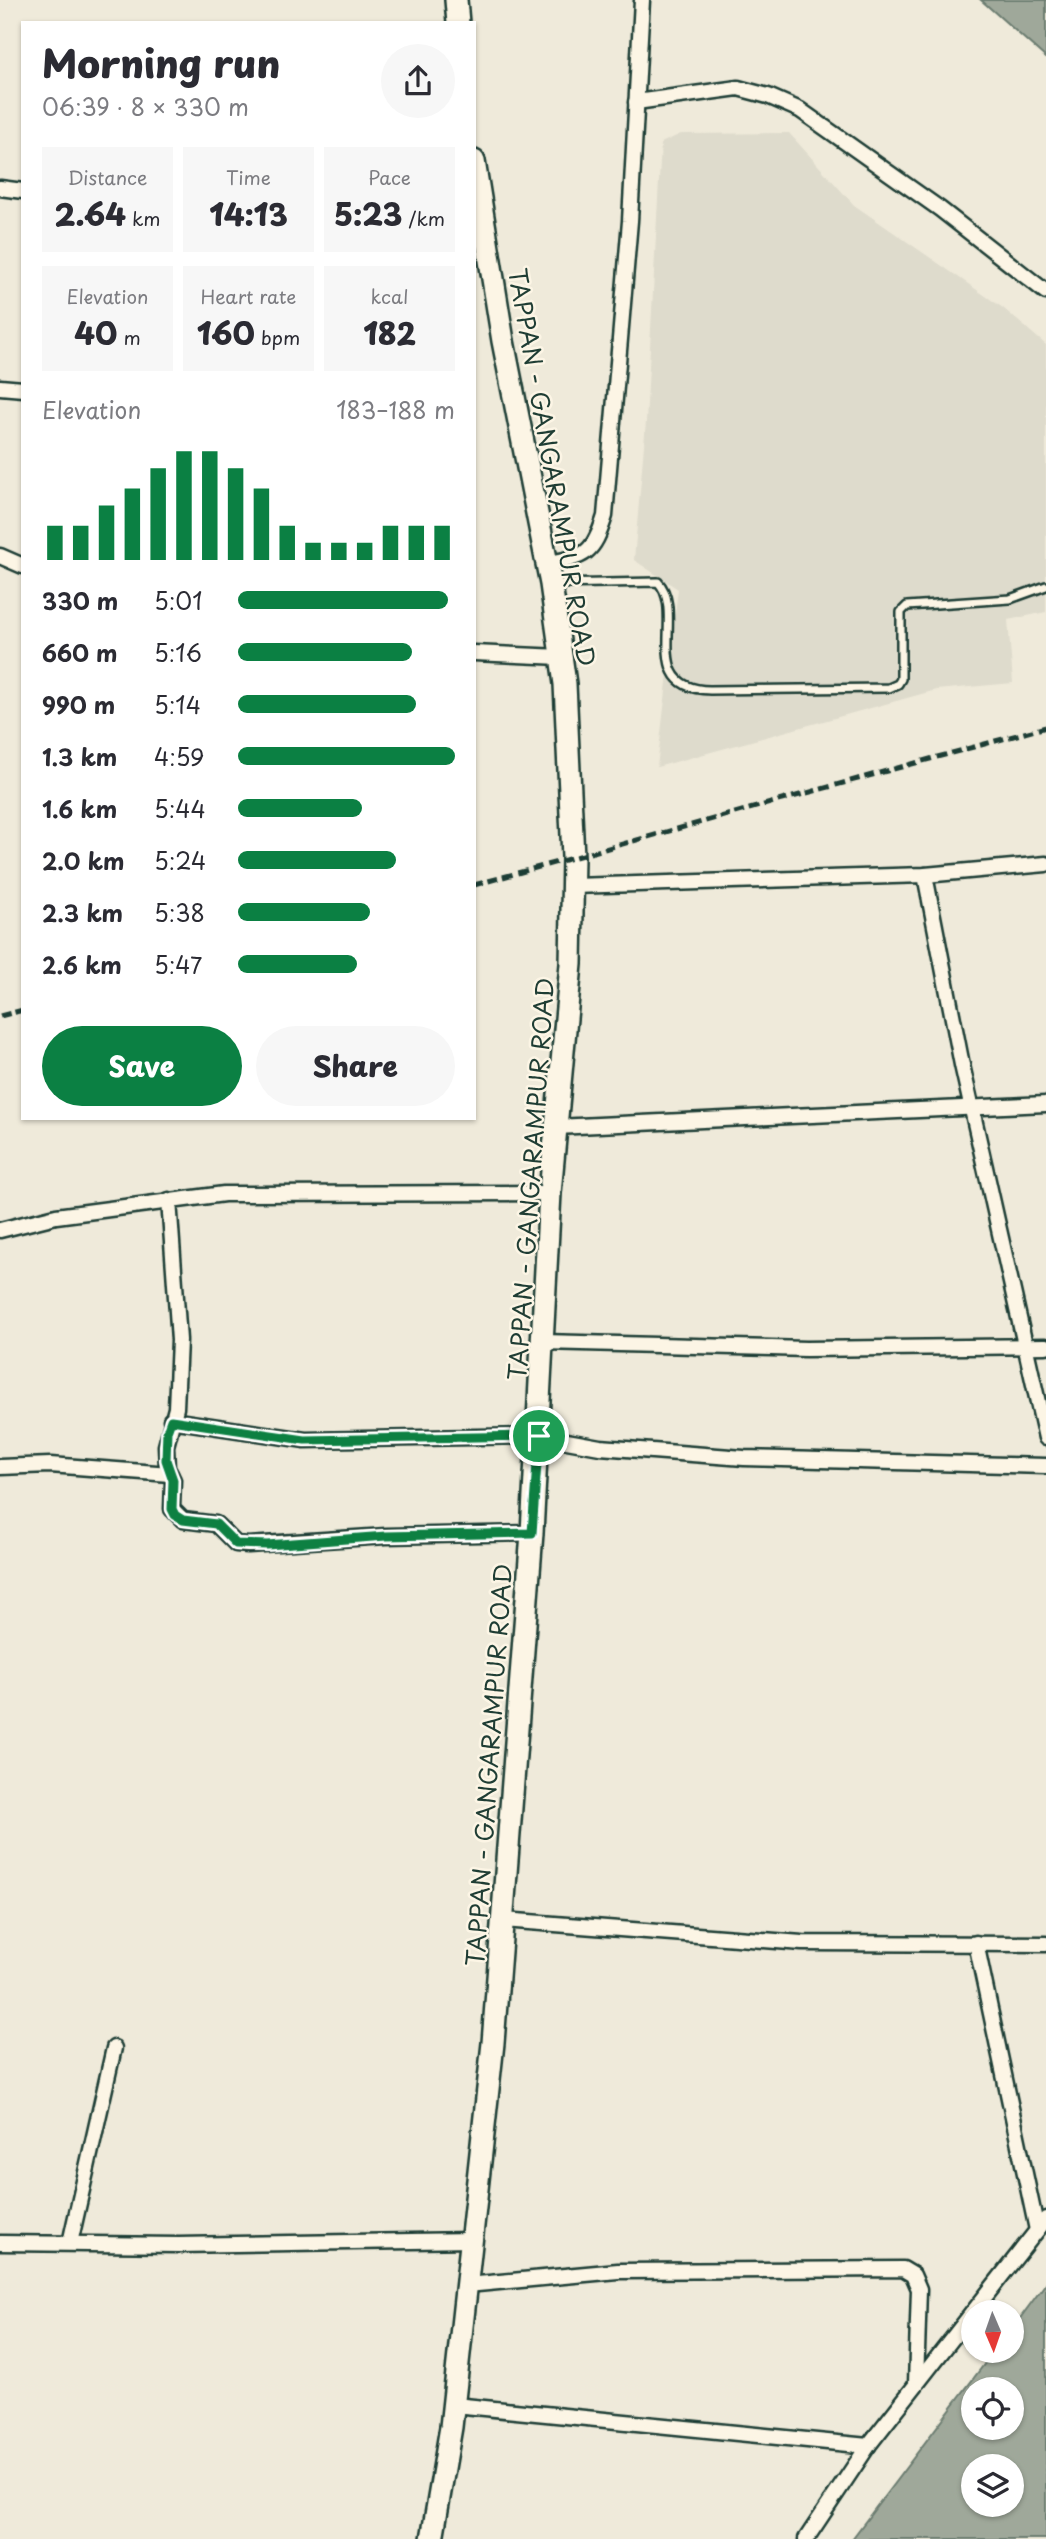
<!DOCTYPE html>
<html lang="en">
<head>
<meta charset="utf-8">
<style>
	body { margin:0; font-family:"Playpen Sans",sans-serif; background:#f7f7f7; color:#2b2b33; height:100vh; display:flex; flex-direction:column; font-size:26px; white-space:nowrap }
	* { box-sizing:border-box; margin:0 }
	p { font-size:23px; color:#7c7c81 }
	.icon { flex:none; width:38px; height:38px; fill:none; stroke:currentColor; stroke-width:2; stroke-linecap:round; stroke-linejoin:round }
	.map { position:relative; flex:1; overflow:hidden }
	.sheet { position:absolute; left:21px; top:21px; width:455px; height:1099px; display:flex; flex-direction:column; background:#fff; border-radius:0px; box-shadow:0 2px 5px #0004 }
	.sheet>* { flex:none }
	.needle { width:46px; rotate:178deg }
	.tools { position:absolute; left:961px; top:2300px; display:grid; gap:14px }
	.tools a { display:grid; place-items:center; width:63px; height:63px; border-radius:50%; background:#fff; box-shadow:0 2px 5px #0004; font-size:35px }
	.pin { position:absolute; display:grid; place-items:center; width:60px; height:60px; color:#fff; margin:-30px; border:4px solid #fff; border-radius:50%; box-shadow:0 2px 7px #0007 }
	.round { display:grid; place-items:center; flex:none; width:74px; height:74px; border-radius:37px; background:#f7f7f7 }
	.summary { display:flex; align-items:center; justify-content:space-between; height:119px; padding:0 21px }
	h1 { font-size:38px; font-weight:800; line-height:52px }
	.figures { display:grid; grid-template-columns:repeat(3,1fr); gap:10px; height:119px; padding:7px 21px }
	.figures div { display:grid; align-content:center; border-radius:0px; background:#f7f7f7; text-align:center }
	.figures b { font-size:30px; font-weight:800 }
	.figures small { font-size:19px; font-weight:400 }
	.figures p { font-size:19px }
	.chart { height:196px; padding:14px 21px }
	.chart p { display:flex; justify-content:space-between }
	.chart svg { width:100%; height:126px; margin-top:7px; stroke:#0b8043; stroke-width:6 }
	.primary-button { display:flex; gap:14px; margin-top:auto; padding:14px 21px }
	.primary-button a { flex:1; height:80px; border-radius:42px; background:#0b8043; color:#fff; font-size:28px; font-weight:800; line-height:80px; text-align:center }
	.primary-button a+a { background:#f7f7f7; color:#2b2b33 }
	ul { padding:0 21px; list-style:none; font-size:23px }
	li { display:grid; grid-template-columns:112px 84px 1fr; align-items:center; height:52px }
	li i { height:18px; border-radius:9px; background:#0b8043 }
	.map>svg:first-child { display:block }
</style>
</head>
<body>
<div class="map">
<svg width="1046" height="2539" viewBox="0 0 1046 2539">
	<rect width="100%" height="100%" fill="#efeada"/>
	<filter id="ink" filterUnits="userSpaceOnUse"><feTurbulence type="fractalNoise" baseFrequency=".0143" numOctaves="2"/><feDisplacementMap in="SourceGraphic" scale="14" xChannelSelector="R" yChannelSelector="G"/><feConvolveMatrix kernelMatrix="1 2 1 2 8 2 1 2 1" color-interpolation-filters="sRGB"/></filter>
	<g filter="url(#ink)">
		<!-- built -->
		<polygon fill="#dedbcc" points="789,133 854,205 1003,308 1046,345 1046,612 1008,620 1013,683 936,690 657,767 678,589 634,560 646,422 661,143 681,134"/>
		<!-- water -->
		<g fill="#9fa89a" stroke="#6c7d71" stroke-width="2" fill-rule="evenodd">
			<polygon points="981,0 1046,0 1046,58"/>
			<path d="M1046,2283V2539H852L995,2350H1012V2329ZM973,2389H1012V2427H973ZM973,2466H1012V2504H973Z"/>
		</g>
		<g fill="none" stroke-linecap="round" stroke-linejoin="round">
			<!-- service casing -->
			<g stroke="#1f3d34" stroke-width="12">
				<path id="service" d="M552,584L658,582C687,612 638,689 710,690L889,688L898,684L901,679V612L907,606L1010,599L1046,586"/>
			</g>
			<!-- minor casing -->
			<g stroke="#1f3d34" stroke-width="19">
				<g id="minor">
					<polyline points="636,102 738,88 768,96 800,110 940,209 1046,292"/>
					<polyline points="0,188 23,191"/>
					<polyline points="0,387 23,389"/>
					<polyline points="0,556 23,566"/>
					<path d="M548,563C586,557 593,554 605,516L630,221L642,0"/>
					<polyline points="474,653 561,657"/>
					<polyline points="925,875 962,1065 1046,1438"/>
					<polyline points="573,886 925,875 1046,864"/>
					<polyline points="556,1127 1046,1104"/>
					<polyline points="169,1200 179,1340 176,1408 166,1446 167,1468 173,1480 172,1509 183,1520 216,1524 236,1544 248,1545 386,1536 532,1533"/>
					<polyline points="0,1230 56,1216 224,1194 550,1193"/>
					<polyline points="543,1342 806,1349 1046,1346"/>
					<polyline points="171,1420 305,1440 539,1436 600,1447 744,1458 1046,1466"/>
					<polyline points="0,1467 50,1465 170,1474"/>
					<polyline points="503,1920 802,1943 1046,1944"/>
					<polyline points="976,1943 1037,2230"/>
					<polyline points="0,2243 179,2245 472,2240"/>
					<polyline points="70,2243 114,2048"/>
					<polyline points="467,2285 618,2271 903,2269 913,2275 919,2289 916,2384"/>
					<polyline points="973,2312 1046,2219"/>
					<polyline points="454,2405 868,2446"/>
					<polyline points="806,2539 868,2446 973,2312"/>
				</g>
			</g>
			<!-- secondary casing -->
			<g stroke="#1f3d34" stroke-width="26">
				<g id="secondary">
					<polyline points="456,0 458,23"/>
					<polyline points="432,2539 451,2427 493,2043 532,1533 550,1193 571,964 573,857 565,684 551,584 503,341 474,161"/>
				</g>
			</g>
			<!-- service -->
			<use href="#service" stroke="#fcf5e5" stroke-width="7"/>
			<!-- minor -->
			<use href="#minor" stroke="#fcf5e5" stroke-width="14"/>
			<!-- secondary -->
			<use href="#secondary" stroke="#fcf5e5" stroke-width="21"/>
			<!-- rail -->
			<g stroke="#1f3d34" stroke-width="5" stroke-dasharray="10 5" stroke-linecap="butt">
				<polyline points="474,885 1046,727"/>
				<polyline points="0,1016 23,1010"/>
			</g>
		</g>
	</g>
	<g fill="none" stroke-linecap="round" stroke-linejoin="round" filter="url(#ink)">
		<!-- route casing -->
		<g stroke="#fff" stroke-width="14">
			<polygon id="route" points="171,1420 305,1440 539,1436 532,1533 386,1536 267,1545 236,1544 216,1524 183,1520 175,1515 172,1509 173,1480 166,1460 167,1431"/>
		</g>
		<!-- route -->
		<use href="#route" stroke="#0b8043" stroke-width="9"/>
	</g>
	<g text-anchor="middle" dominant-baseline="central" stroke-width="5" stroke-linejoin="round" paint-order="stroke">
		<!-- street labels -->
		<g font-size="24" fill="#1f3d34" stroke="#fcf5e5">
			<text transform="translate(553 467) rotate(80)">TAPPAN - GANGARAMPUR ROAD</text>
			<text transform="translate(530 1179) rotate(-86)">TAPPAN - GANGARAMPUR ROAD</text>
			<text transform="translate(488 1765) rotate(-86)">TAPPAN - GANGARAMPUR ROAD</text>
		</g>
	</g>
</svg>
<div class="tools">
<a><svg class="needle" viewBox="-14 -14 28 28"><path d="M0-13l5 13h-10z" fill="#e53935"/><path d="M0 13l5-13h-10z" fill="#7c7c81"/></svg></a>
<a><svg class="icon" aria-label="locate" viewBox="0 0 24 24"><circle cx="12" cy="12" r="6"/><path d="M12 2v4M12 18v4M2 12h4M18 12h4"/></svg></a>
<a><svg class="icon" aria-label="layers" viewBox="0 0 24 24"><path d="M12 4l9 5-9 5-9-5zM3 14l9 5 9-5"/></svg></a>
</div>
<div class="pin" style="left:539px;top:1436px;background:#1e9e55"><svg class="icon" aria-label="arrive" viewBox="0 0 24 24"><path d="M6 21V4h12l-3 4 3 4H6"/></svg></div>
<section class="sheet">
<div class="summary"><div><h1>Morning run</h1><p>06:39 · 8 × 330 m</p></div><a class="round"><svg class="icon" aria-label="share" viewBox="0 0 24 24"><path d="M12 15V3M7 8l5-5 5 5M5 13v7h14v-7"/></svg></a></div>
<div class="figures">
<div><p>Distance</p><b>2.64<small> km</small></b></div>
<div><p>Time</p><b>14:13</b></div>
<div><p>Pace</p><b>5:23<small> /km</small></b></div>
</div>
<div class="figures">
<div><p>Elevation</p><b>40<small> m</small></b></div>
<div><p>Heart rate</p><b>160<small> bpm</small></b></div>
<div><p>kcal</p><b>182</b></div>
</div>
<div class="chart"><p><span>Elevation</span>183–188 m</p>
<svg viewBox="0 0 160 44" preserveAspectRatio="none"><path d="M5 44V32M15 44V32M25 44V25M35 44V19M45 44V12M55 44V6M65 44V6M75 44V12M85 44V19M95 44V32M105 44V38M115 44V38M125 44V38M135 44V32M145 44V32M155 44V32"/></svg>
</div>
<ul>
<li><b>330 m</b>5:01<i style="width:97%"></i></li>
<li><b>660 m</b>5:16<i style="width:80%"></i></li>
<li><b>990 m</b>5:14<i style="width:82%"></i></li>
<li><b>1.3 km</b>4:59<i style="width:100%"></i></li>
<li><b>1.6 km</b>5:44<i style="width:57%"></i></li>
<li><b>2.0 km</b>5:24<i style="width:73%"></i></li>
<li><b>2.3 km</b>5:38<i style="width:61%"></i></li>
<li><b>2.6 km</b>5:47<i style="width:55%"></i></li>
</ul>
<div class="primary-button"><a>Save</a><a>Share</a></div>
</section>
</div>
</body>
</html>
